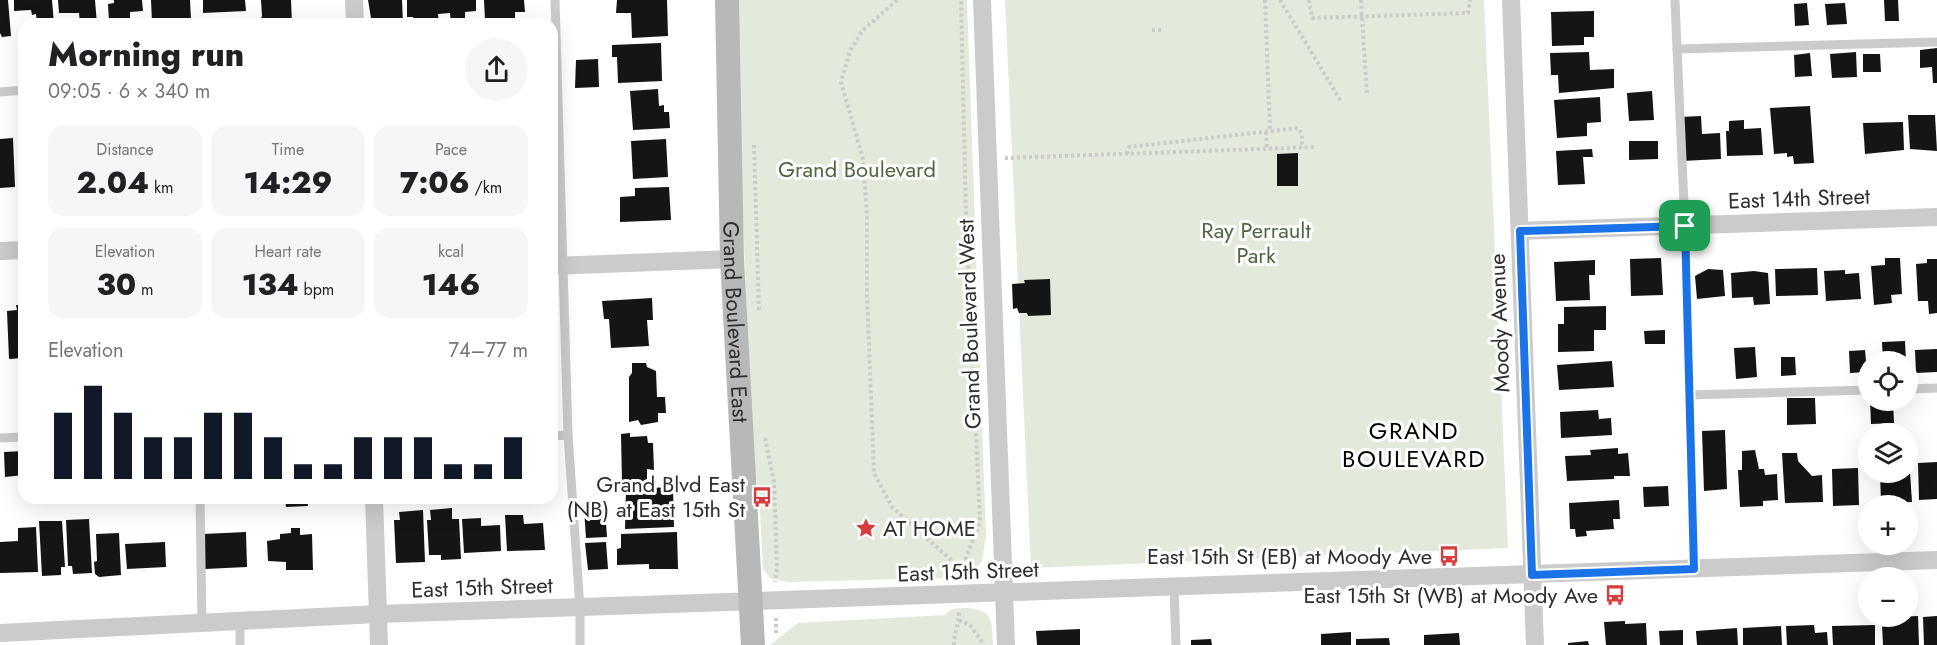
<!DOCTYPE html>
<html lang="en">
<head>
<meta charset="utf-8">
<style>
	body { margin:0; font-family:Jost,sans-serif; background:#f6f6f6; color:#202124; height:100vh; display:flex; flex-direction:column; font-size:22px; white-space:nowrap }
	* { box-sizing:border-box; margin:0 }
	p { font-size:20px; color:#757577 }
	.icon { flex:none; width:33px; height:33px; fill:none; stroke:currentColor; stroke-width:2; stroke-linecap:round; stroke-linejoin:round }
	.map { position:relative; flex:1; overflow:hidden }
	.sheet { position:absolute; left:18px; top:18px; width:540px; height:486px; display:flex; flex-direction:column; background:#fff; border-radius:18px; box-shadow:0 6px 24px #0002 }
	.sheet>* { flex:none }
	.buttons { position:absolute; left:1858px; top:351px; display:grid; gap:12px }
	.buttons a { display:grid; place-items:center; width:60px; height:60px; border-radius:50%; background:#fff; box-shadow:0 6px 24px #0002; font-size:30px }
	.pin { position:absolute; display:grid; place-items:center; width:51px; height:51px; color:#fff; margin:-26px; border-radius:12px; box-shadow:0 3px 9px #0006 }
	.round { display:grid; place-items:center; flex:none; width:63px; height:63px; border-radius:32px; background:#f6f6f6 }
	.head { display:flex; align-items:center; justify-content:space-between; height:102px; padding:0 30px }
	h1 { font-size:33px; font-weight:800; line-height:45px }
	.metrics { display:grid; grid-template-columns:repeat(3,1fr); gap:9px; height:102px; padding:6px 30px }
	.metrics div { display:grid; align-content:center; border-radius:15px; background:#f6f6f6; text-align:center }
	.metrics b { font-size:30px; font-weight:800 }
	.metrics small { font-size:16px; font-weight:400 }
	.metrics p { font-size:16px }
	.chart { height:168px; padding:12px 30px }
	.chart p { display:flex; justify-content:space-between }
	.chart svg { width:100%; height:108px; margin-top:6px; stroke:#111827; stroke-width:6 }
	.map>svg:first-child { display:block }
</style>
</head>
<body>
<div class="map">
<svg width="1937" height="645" viewBox="0 0 1937 645">
	<rect width="100%" height="100%" fill="#fff"/>
	<!-- green -->
	<g fill="#e3eadc">
		<polygon points="735,0 967,0 986,536 982,561 973,573 949,578 787,582 770,578 763,569 759,492 752,458"/>
		<polygon points="1005,0 1484,0 1508,548 1031,568"/>
		<path d="M966,608C994,610 992,621 993,645H770L798,623L945,615L952,609Z"/>
	</g>
	<!-- building -->
	<g fill="#151515">
		<polygon points="0,0 8,0 11,36 2,37 0,33"/>
		<polygon points="14,0 52,0 54,24 37,24 36,14 32,15 31,10 14,11"/>
		<polygon points="58,0 95,0 97,24 80,24 79,13 59,13"/>
		<polygon points="114,0 142,0 143,11 130,12 130,21 109,22 108,4 114,3"/>
		<polygon points="151,0 190,0 191,19 152,22"/>
		<polygon points="203,0 245,0 246,11 203,13"/>
		<polygon points="261,0 291,0 292,24 258,24 262,16"/>
		<polygon points="368,0 402,0 403,24 372,24"/>
		<polygon points="407,0 476,0 476,11 465,12 465,24 451,24 450,13 438,14 439,24 414,24 413,17 407,17"/>
		<polygon points="484,0 524,0 525,12 515,12 515,19 485,20"/>
		<polygon points="617,0 667,0 668,36 632,38 631,13 616,13"/>
		<polygon points="1884,0 1898,0 1899,21 1885,21"/>
		<polygon points="1807,3 1809,25 1795,26 1794,4"/>
		<polygon points="1845,3 1847,24 1827,25 1825,4"/>
		<polygon points="1594,11 1594,37 1584,37 1584,45 1552,46 1551,12"/>
		<polygon points="661,43 662,81 618,83 617,57 612,57 612,45"/>
		<polygon points="1937,48 1937,83 1933,83 1932,67 1920,68 1920,50"/>
		<polygon points="1589,52 1590,70 1614,69 1614,88 1559,93 1558,75 1551,75 1550,53"/>
		<polygon points="1856,52 1857,77 1832,78 1830,54"/>
		<polygon points="1810,53 1812,76 1795,77 1794,55"/>
		<polygon points="1863,54 1880,54 1881,72 1863,72"/>
		<polygon points="598,59 599,87 575,88 576,60"/>
		<polygon points="658,89 659,106 664,105 664,112 669,112 670,128 633,130 630,91"/>
		<polygon points="1652,91 1654,120 1629,121 1627,93"/>
		<polygon points="1600,97 1601,122 1587,123 1587,136 1557,138 1554,100"/>
		<polygon points="1810,106 1814,163 1794,164 1793,156 1787,157 1787,153 1774,154 1770,108"/>
		<polygon points="1908,115 1935,115 1937,151 1910,149"/>
		<polygon points="1701,116 1702,134 1720,133 1721,159 1682,161 1680,117"/>
		<polygon points="1744,120 1744,129 1761,128 1763,155 1727,156 1726,131 1729,131 1729,121"/>
		<polygon points="1903,122 1904,150 1865,154 1863,123"/>
		<polygon points="13,138 15,187 0,188 0,139"/>
		<polygon points="666,139 668,177 633,179 631,141"/>
		<polygon points="1629,141 1658,141 1658,159 1629,160"/>
		<polygon points="24,146 24,170 20,171 19,147"/>
		<polygon points="1592,149 1593,157 1583,157 1585,184 1558,185 1556,151"/>
		<polygon points="1298,153 1298,186 1277,186 1277,154"/>
		<polygon points="669,187 671,220 620,222 620,197 635,196 635,188"/>
		<polygon points="1661,258 1663,295 1631,296 1630,259"/>
		<polygon points="1885,258 1900,258 1902,294 1891,295 1892,303 1874,305 1871,266 1885,265"/>
		<polygon points="1927,259 1937,259 1937,313 1929,314 1928,301 1918,301 1916,264 1927,263"/>
		<polygon points="1595,260 1595,275 1589,275 1590,300 1556,301 1554,262"/>
		<polygon points="1817,268 1818,295 1776,296 1775,269"/>
		<polygon points="1708,269 1723,270 1725,296 1697,299 1695,276"/>
		<polygon points="1845,270 1845,274 1859,273 1861,299 1826,301 1824,271"/>
		<polygon points="1754,271 1768,273 1770,304 1754,305 1753,297 1732,298 1731,273"/>
		<polygon points="1050,279 1051,315 1028,316 1027,313 1019,313 1017,308 1013,309 1012,284 1025,283 1024,280"/>
		<polygon points="652,298 653,320 647,320 649,346 611,348 609,319 604,319 602,301"/>
		<polygon points="16,305 24,305 24,358 9,359 7,311 17,310"/>
		<polygon points="1606,306 1606,330 1594,330 1594,351 1558,352 1558,324 1564,324 1564,307"/>
		<polygon points="1665,330 1665,344 1645,344 1644,331"/>
		<polygon points="1905,341 1906,362 1883,362 1882,342"/>
		<polygon points="1755,347 1757,377 1736,379 1734,348"/>
		<polygon points="1937,349 1937,372 1916,373 1915,350"/>
		<polygon points="1865,350 1867,372 1850,373 1849,351"/>
		<polygon points="1781,357 1795,357 1796,375 1781,376"/>
		<polygon points="1612,361 1614,387 1559,390 1557,365"/>
		<polygon points="632,363 646,363 647,367 656,371 657,397 665,397 666,413 658,413 658,422 641,425 638,420 629,422 629,377 632,373"/>
		<polygon points="1787,398 1815,398 1816,424 1787,425"/>
		<polygon points="1870,400 1893,400 1894,423 1871,424"/>
		<polygon points="20,402 24,402 24,425 21,425"/>
		<polygon points="1598,410 1599,419 1611,418 1612,435 1561,438 1560,412"/>
		<polygon points="1725,430 1727,489 1704,491 1702,431"/>
		<polygon points="630,433 630,437 647,436 648,443 653,443 654,470 647,469 647,482 622,483 621,434"/>
		<rect x="1908" y="442" width="7" height="14"/>
		<polygon points="1618,448 1618,454 1628,453 1630,476 1614,476 1614,479 1567,481 1565,456 1591,455 1590,450"/>
		<polygon points="1755,450 1759,469 1764,469 1765,475 1777,474 1778,500 1763,501 1763,506 1740,507 1738,470 1742,470 1742,451"/>
		<polygon points="24,451 24,475 5,477 4,452"/>
		<polygon points="1782,453 1797,453 1798,461 1812,476 1822,475 1823,502 1785,503"/>
		<polygon points="1937,462 1937,499 1919,500 1918,463"/>
		<polygon points="1858,468 1859,505 1833,506 1832,469"/>
		<polygon points="1880,472 1910,472 1912,502 1881,503"/>
		<polygon points="1668,486 1669,506 1644,507 1643,487"/>
		<polygon points="673,487 674,527 625,529 626,489"/>
		<polygon points="285,498 307,498 308,506 286,507"/>
		<polygon points="1619,500 1620,519 1613,519 1614,529 1586,531 1587,536 1576,537 1575,529 1570,529 1569,503"/>
		<polygon points="452,508 452,519 459,519 461,559 441,560 441,555 429,555 427,520 431,520 430,510"/>
		<polygon points="605,508 607,537 586,538 584,509"/>
		<polygon points="423,510 425,562 396,563 394,520 400,520 399,512"/>
		<polygon points="505,515 523,515 524,524 543,523 545,550 507,551"/>
		<polygon points="481,518 481,526 500,525 501,551 464,553 462,519"/>
		<polygon points="89,519 92,573 73,574 72,566 68,566 66,520"/>
		<polygon points="39,521 62,521 65,567 61,567 61,575 42,576"/>
		<polygon points="36,527 38,572 0,573 0,542 18,541 18,528"/>
		<polygon points="291,528 300,528 300,535 312,534 313,570 286,570 286,562 268,561 267,541 280,539 280,534 291,533"/>
		<polygon points="246,532 247,567 205,569 203,534"/>
		<polygon points="677,532 678,569 649,569 649,564 617,565 617,549 621,548 621,534"/>
		<polygon points="119,533 121,575 99,577 95,574 94,562 97,561 96,534"/>
		<polygon points="165,542 166,567 127,569 125,544"/>
		<polygon points="606,542 608,569 588,570 585,543"/>
		<polygon points="1918,616 1919,645 1883,645 1882,624 1896,624 1896,617"/>
		<polygon points="1937,616 1937,645 1924,645 1923,617"/>
		<polygon points="1625,621 1625,624 1646,623 1647,645 1606,645 1604,622"/>
		<polygon points="1814,625 1815,633 1827,632 1828,645 1787,645 1786,626"/>
		<polygon points="1875,625 1875,645 1833,645 1832,626"/>
		<polygon points="1781,626 1782,645 1743,645 1743,628"/>
		<polygon points="1737,628 1738,645 1697,645 1696,631"/>
		<polygon points="1080,629 1080,645 1037,645 1036,631"/>
		<polygon points="1683,630 1683,645 1660,645 1659,631"/>
		<polygon points="1351,632 1351,645 1321,645 1321,634"/>
		<polygon points="1459,633 1460,645 1424,645 1424,635"/>
		<polygon points="1389,638 1390,645 1356,645 1356,639"/>
		<polygon points="1211,639 1212,645 1191,645 1191,640"/>
		<polygon points="1588,641 1589,645 1568,645 1568,643"/>
	</g>
	<g fill="none" stroke-linecap="round" stroke-linejoin="round">
		<!-- path -->
		<g stroke="#cbcbcb" stroke-width="4" stroke-dasharray="3 3" stroke-linecap="butt">
			<polyline points="897,0 862,31 850,51 841,82 863,159 867,216 867,295 874,473 892,507 951,560 958,569 958,577"/>
			<polyline points="1265,0 1270,131"/>
			<polyline points="1280,0 1342,103"/>
			<polyline points="1309,0 1312,18 1468,13 1470,0"/>
			<polyline points="1361,0 1367,96"/>
			<polyline points="1152,30 1161,30"/>
			<polyline points="1266,132 1267,149"/>
			<polyline points="754,145 759,311"/>
			<polyline points="1127,154 1129,147 1298,128 1302,134 1302,148"/>
			<polyline points="1005,158 1317,147"/>
			<polyline points="765,438 774,482 777,568 775,582"/>
			<polyline points="958,569 965,560 980,522 966,217 961,0"/>
			<polyline points="959,620 970,625 984,645"/>
			<polyline points="776,633 776,617"/>
			<path d="M954,645C954,633 959,623 959,611"/>
		</g>
		<!-- lane -->
		<g stroke="#cbcbcb" stroke-width="9">
			<polyline points="555,0 568,435 580,608 580,645"/>
			<polyline points="1675,0 1677,49 1937,42"/>
			<polyline points="1677,49 1685,226 1694,569"/>
			<polyline points="0,92 24,90"/>
			<polyline points="1908,389 1937,388"/>
			<polyline points="1689,395 1869,390"/>
			<polyline points="552,436 568,435"/>
			<polyline points="0,438 24,437"/>
			<polyline points="200,498 202,624"/>
			<polyline points="1174,589 1176,645"/>
			<polyline points="240,621 240,645"/>
		</g>
		<!-- street -->
		<g stroke="#cbcbcb" stroke-width="18">
			<polyline points="354,0 355,24"/>
			<polyline points="982,0 1006,645"/>
			<polyline points="1511,0 1535,645"/>
			<polyline points="1520,231 1937,217"/>
			<polyline points="0,251 24,250"/>
			<polyline points="552,266 732,259"/>
			<polyline points="374,498 379,645"/>
			<polyline points="0,633 378,614 1937,560"/>
		</g>
		<!-- secondary -->
		<path stroke="#b8b8b8" stroke-width="24" id="s1" d="M727,0L732,259L753,645"/>
	</g>
	<g fill="none" stroke-linecap="round" stroke-linejoin="round">
		<!-- route casing -->
		<g stroke="#fff" stroke-width="12">
			<polygon id="route" points="1685,226 1694,569 1532,575 1520,231"/>
		</g>
		<!-- route -->
		<use href="#route" stroke="#1a73e8" stroke-width="8"/>
	</g>
	<!-- icons -->
	<defs>
		<g id="bus-bare" transform="scale(1.62)"><path d="M-5-6H5V4H4V6H2V4H-2V6H-4V4H-5ZM-3.5-4V0h7V-4ZM-3.5 1.2v1.5H-2V1.2ZM2 1.2v1.5H3.5V1.2Z" fill="#d83c3d" stroke="#fff" stroke-width="2.5" paint-order="stroke"/></g>
		<g id="sight-bare" transform="scale(1.62)"><path d="M0-6L1.8-2.2L6-1.7L2.9 1.2L3.7 5.4L0 3.3L-3.7 5.4L-2.9 1.2L-6-1.7L-1.8-2.2Z" fill="#d83c3d" stroke="#fff" stroke-width="2.5" paint-order="stroke"/></g>
	</defs>
	<g fill-rule="evenodd">
		<use href="#bus-bare" x="762" y="497"/>
		<use href="#sight-bare" x="866" y="528"/>
		<use href="#bus-bare" x="1449" y="556"/>
		<use href="#bus-bare" x="1615" y="595"/>
	</g>
	<g text-anchor="middle" dominant-baseline="central" stroke-width="6" stroke-linejoin="round" paint-order="stroke">
		<!-- park labels -->
		<g font-size="22" fill="#4e663e" stroke="#fff">
			<text x="857" y="169">Grand Boulevard</text>
			<text x="1256" y="230">Ray Perrault<tspan x="1256" dy="25">Park</tspan></text>
		</g>
		<!-- street labels -->
		<g font-size="22" fill="#2e2e2e" stroke="#fff">
			<text transform="translate(1799 198) rotate(-2)">East 14th Street</text>
			<text stroke="none"><textPath href="#s1" startOffset="322">Grand Boulevard East</textPath></text>
			<text transform="translate(1499 323) rotate(-92)">Moody Avenue</text>
			<text transform="translate(969 324) rotate(-92)">Grand Boulevard West</text>
			<text transform="translate(968 571) rotate(-2)">East 15th Street</text>
			<text transform="translate(482 587) rotate(-2)">East 15th Street</text>
		</g>
		<!-- poi labels -->
		<g font-size="22" fill="#2e2e2e" stroke="#fff" text-anchor="end">
			<text x="745" y="484">Grand Blvd East<tspan x="745" dy="25">(NB) at East 15th St</tspan></text>
			<text x="883" y="528" text-anchor="start">AT HOME</text>
			<text x="1432" y="556">East 15th St (EB) at Moody Ave</text>
			<text x="1598" y="595">East 15th St (WB) at Moody Ave</text>
		</g>
		<!-- neighbourhood labels -->
		<g font-size="24" letter-spacing="1.5" fill="#000" stroke="#fff">
			<text x="1414" y="430">GRAND<tspan x="1414" dy="28">BOULEVARD</tspan></text>
		</g>
	</g>
</svg>
<div class="buttons">
<a><svg class="icon" aria-label="locate" viewBox="0 0 24 24"><circle cx="12" cy="12" r="6"/><path d="M12 2v4M12 18v4M2 12h4M18 12h4"/></svg></a>
<a><svg class="icon" aria-label="layers" viewBox="0 0 24 24"><path d="M12 4l9 5-9 5-9-5zM3 14l9 5 9-5"/></svg></a>
<a>+</a>
<a>−</a>
</div>
<div class="pin" style="left:1685px;top:226px;background:#1e9e55"><svg class="icon" aria-label="arrive" viewBox="0 0 24 24"><path d="M6 21V4h12l-3 4 3 4H6"/></svg></div>
<section class="sheet">
<div class="head"><div><h1>Morning run</h1><p>09:05 · 6 × 340 m</p></div><a class="round"><svg class="icon" aria-label="share" viewBox="0 0 24 24"><path d="M12 15V3M7 8l5-5 5 5M5 13v7h14v-7"/></svg></a></div>
<div class="metrics">
<div><p>Distance</p><b>2.04<small> km</small></b></div>
<div><p>Time</p><b>14:29</b></div>
<div><p>Pace</p><b>7:06<small> /km</small></b></div>
</div>
<div class="metrics">
<div><p>Elevation</p><b>30<small> m</small></b></div>
<div><p>Heart rate</p><b>134<small> bpm</small></b></div>
<div><p>kcal</p><b>146</b></div>
</div>
<div class="chart"><p><span>Elevation</span>74–77 m</p>
<svg viewBox="0 0 160 44" preserveAspectRatio="none"><path d="M5 44V17M15 44V6M25 44V17M35 44V27M45 44V27M55 44V17M65 44V17M75 44V27M85 44V38M95 44V38M105 44V27M115 44V27M125 44V27M135 44V38M145 44V38M155 44V27"/></svg>
</div>
</section>
</div>
</body>
</html>
